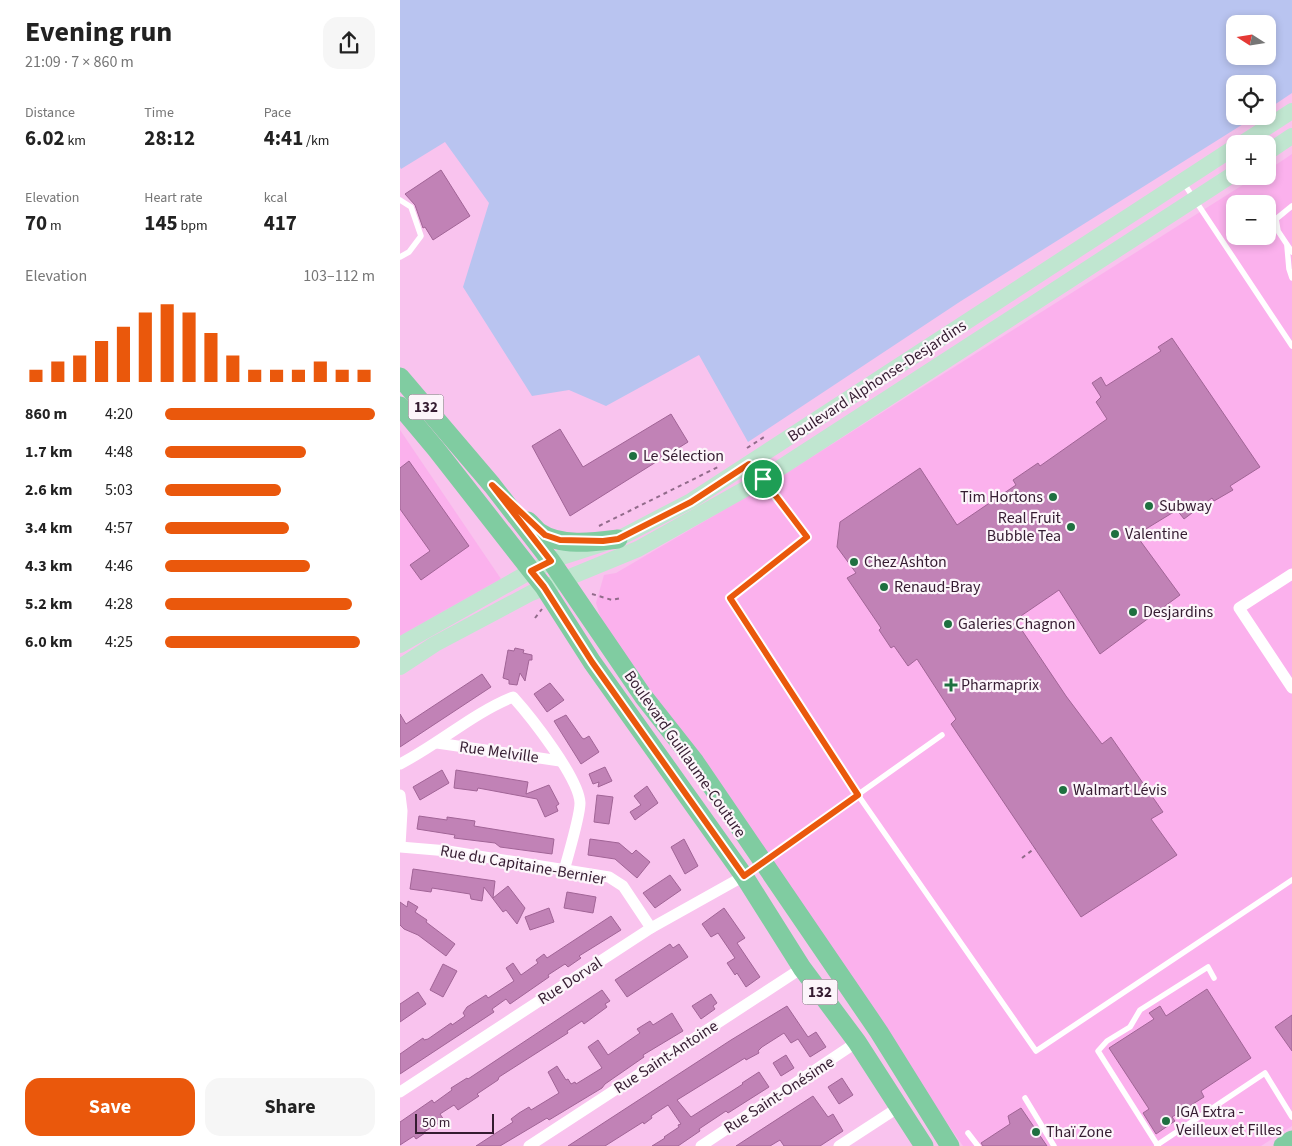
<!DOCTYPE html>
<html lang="en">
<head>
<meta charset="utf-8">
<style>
	body { margin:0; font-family:"Source Sans 3",sans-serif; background:#f6f6f6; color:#222; height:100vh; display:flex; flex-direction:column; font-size:19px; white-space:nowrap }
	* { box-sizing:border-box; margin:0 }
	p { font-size:16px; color:#767676 }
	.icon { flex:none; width:28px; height:28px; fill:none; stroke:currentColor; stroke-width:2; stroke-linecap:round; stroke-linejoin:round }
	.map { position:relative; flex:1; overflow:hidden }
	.details { display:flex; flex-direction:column; background:#fff; width:400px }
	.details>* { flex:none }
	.needle { width:32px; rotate:282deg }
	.buttons { position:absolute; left:826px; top:15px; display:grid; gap:10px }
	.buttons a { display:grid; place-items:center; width:50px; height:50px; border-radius:10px; background:#fff; box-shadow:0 2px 8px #0003; font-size:25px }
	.scale { position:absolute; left:15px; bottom:12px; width:79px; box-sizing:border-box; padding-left:5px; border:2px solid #351c31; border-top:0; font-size:14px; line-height:18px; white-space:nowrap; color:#351c31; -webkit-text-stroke:4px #fcf5fa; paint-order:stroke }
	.pin { position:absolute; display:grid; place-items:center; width:42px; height:42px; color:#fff; margin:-21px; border:2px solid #fff; border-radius:50%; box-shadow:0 1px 5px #0007 }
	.round { display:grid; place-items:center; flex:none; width:52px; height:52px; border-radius:15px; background:#f6f6f6 }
	.summary { display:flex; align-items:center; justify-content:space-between; height:85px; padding:0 25px }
	h1 { font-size:28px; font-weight:700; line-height:38px }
	.metrics { display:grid; grid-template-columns:repeat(3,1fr); gap:8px; height:85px; padding:5px 25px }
	.metrics div { display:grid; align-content:center }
	.metrics b { font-size:21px; font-weight:700 }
	.metrics small { font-size:14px; font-weight:400 }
	.metrics p { font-size:14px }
	.chart { height:140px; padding:10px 25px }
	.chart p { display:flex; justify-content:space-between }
	.chart svg { width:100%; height:90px; margin-top:5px; stroke:#ea580c; stroke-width:6 }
	.button { display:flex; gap:10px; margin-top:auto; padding:10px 25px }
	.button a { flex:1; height:58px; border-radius:15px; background:#ea580c; color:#fff; font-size:20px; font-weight:700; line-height:58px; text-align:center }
	.button a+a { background:#f6f6f6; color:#222 }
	ul { padding:0 25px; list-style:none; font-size:16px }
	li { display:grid; grid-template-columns:80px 60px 1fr; align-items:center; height:38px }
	li i { height:12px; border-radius:6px; background:#ea580c }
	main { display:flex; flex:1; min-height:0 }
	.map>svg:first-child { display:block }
</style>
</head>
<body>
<main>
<section class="details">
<div class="summary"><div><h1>Evening run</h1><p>21:09 · 7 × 860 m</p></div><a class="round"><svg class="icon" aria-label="share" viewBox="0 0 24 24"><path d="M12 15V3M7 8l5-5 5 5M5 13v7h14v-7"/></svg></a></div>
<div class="metrics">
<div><p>Distance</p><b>6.02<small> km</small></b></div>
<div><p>Time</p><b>28:12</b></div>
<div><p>Pace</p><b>4:41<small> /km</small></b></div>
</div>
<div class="metrics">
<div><p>Elevation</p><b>70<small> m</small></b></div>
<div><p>Heart rate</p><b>145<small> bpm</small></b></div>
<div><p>kcal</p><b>417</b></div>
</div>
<div class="chart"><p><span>Elevation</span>103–112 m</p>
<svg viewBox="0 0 160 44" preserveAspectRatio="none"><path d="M5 44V38M15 44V34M25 44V31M35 44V24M45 44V17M55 44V10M65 44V6M75 44V10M85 44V20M95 44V31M105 44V38M115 44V38M125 44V38M135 44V34M145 44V38M155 44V38"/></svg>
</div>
<ul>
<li><b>860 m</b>4:20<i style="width:100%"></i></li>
<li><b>1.7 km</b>4:48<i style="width:67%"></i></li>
<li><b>2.6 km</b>5:03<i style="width:55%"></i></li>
<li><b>3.4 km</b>4:57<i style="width:59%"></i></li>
<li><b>4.3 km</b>4:46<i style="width:69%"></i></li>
<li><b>5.2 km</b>4:28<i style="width:89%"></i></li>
<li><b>6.0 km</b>4:25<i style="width:93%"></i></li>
</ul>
<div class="button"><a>Save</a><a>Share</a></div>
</section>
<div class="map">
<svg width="892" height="1146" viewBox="0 0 892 1146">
	<rect width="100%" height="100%" fill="#f9c3ee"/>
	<!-- built -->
	<g fill="#fbb1ed" fill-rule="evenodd">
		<path d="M892,154V1126L861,1146H563L204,629L196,603L204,575L216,573L380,477L857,176H868V170ZM835,204H868V236H835Z"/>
		<polygon points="0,430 101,579 0,636"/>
	</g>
	<!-- green -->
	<path fill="#b9c4f0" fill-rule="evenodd" d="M0,0H892V93L868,109V84H835V116H856L561,301L348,442L299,355L206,406L169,390L132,396L63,287L89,203L45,142L1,169L0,167ZM835,24H868V56H835Z"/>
	<!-- building -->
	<g fill="#c182b6" stroke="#a16496">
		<polygon points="41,170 70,216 33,240 25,227 23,228 15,205 5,194"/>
		<polygon points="772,338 860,467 830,486 833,490 814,501 812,498 784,519 777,510 736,535 780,595 700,654 659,590 615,620 666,696 702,744 711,737 763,812 751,819 777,855 681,917 551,724 556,719 517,659 508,666 494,646 491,648 479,630 481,628 447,578 456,573 437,547 440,522 520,468 557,525 616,485 613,480 638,463 640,466 707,419 696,402 701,397 692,383 701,377 706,386 761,351 758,347"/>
		<polygon points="271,414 288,442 170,516 132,446 160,429 183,467"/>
		<polygon points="9,461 69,546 21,580 10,565 30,551 0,509 0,468"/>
		<polygon points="115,648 124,650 123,653 132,655 132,660 129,660 125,681 120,673 117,685 109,684 109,680 103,678 108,650 114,651"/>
		<polygon points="82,674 91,687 0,747 0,714 6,724"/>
		<polygon points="150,683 164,700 147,712 134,694"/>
		<polygon points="166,715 182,738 184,739 189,736 199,752 181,764 154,721"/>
		<polygon points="205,767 212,781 198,787 199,782 193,784 189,774"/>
		<polygon points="42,770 49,783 20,800 13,787"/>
		<polygon points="56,770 128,782 126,794 149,785 159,804 156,806 158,811 145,817 137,799 78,788 77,791 54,788"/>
		<polygon points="247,786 258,803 235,820 230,812 241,805 234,796"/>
		<polygon points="197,795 213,797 209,824 194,822"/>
		<polygon points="19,816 47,820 47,817 75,821 74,826 154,839 152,854 100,847 95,843 54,838 55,835 17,829"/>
		<polygon points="190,839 219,843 232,854 236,850 250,862 237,878 215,859 188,855"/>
		<polygon points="284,839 298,866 285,874 271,847"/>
		<polygon points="13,869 95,881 93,898 108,886 125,908 117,924 106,910 103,912 84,887 82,901 71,899 70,894 32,888 31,892 10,889"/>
		<polygon points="270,875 281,890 255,908 243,893"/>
		<polygon points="167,892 196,897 193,913 164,908"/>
		<polygon points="8,901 18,907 15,912 27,920 26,922 55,944 46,956 18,935 4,929 0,925 0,902 7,907"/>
		<polygon points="149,908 154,922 130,930 125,917"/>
		<polygon points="324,908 345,938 337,943 360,977 346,987 337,973 335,975 327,963 335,958 318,933 311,937 302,924"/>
		<polygon points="211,916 221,930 179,956 181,958 168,967 165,964 148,975 149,977 110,1004 106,999 92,1009 94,1012 0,1074 0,1054 23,1038 24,1040 28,1039 51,1023 52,1025 65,1016 63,1013 67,1007 86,995 88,998 114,981 106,968 113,963 121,975 138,963 136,960 144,954 147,958"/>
		<polygon points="270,944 273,948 279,944 288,957 227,997 215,980"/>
		<polygon points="43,964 57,971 43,997 30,990"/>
		<polygon points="807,989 851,1058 801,1091 804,1097 772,1117 775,1121 756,1134 743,1113 749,1109 709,1048 754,1019 749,1013 760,1006 766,1016"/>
		<polygon points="202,990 210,1001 205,1004 207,1007 184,1024 182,1021 167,1031 168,1033 99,1077 98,1080 77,1094 79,1096 58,1110 54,1105 40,1114 44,1120 24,1132 25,1133 16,1139 14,1136 0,1145 0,1122 32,1100 34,1103 52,1090 51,1088 67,1078 68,1079"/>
		<polygon points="18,992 26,1004 0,1022 0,1004"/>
		<polygon points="311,994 317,1003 313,1006 315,1009 301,1019 292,1006"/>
		<polygon points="387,1006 408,1037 416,1032 426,1047 410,1057 398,1039 391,1043 384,1033 362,1047 358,1051 359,1053 346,1060 345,1058 277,1100 291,1117 343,1084 342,1083 359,1072 369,1087 328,1113 326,1111 299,1129 300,1131 278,1146 252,1146 265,1138 264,1137 279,1127 278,1125 281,1124 268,1105 251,1116 252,1118 244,1124 243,1122 205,1146 168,1146 331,1040"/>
		<polygon points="272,1013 283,1031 243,1055 244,1057 205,1084 202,1088 149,1120 147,1118 100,1146 76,1146 113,1122 111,1119 119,1113 129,1107 131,1110 159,1093 148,1072 157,1066 166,1080 168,1079 171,1084 175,1082 176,1084 202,1068 188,1047 198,1040 208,1055 240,1033 237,1029 250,1021 253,1025"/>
		<polygon points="892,1015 892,1051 875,1027"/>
		<polygon points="386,1055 394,1068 381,1076 373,1063"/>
		<polygon points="442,1078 453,1095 439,1104 428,1087"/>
		<polygon points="413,1096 428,1117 433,1114 443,1131 420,1146 384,1146 380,1140 370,1146 336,1146"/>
		<polygon points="621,1108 647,1146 583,1146 581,1143 610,1124 608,1116"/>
	</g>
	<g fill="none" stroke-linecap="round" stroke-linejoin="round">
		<!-- path -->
		<g stroke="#916b8a" stroke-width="2" stroke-dasharray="4 4" stroke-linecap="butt">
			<polyline points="347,448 364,437"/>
			<polyline points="199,526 318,467"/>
			<polyline points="192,594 212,600 221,598"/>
			<polyline points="135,618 142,609"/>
			<polyline points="622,858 635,848"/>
		</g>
		<!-- lane -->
		<g stroke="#fff" stroke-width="5.5">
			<polyline points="783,182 892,346"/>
			<polyline points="0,200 11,207 21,236 9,252 0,257"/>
			<polyline points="892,206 876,219 878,231 892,252"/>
			<polyline points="887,246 889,269 892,278"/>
			<polyline points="350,465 363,479 407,537 330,598 458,795 636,1051 892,880"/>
			<polyline points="346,874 542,735"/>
			<polyline points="625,1098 654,1146"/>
			<polyline points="568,1133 578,1146"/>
			<polyline points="757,1145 865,1073 892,1117"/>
			<polyline points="758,1146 698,1051 707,1041 730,1027 740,1010 808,967 814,978"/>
		</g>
		<!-- street -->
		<g stroke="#fff" stroke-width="11">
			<polyline points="892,574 839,608 892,688"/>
			<polyline points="37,743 160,761"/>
			<path d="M0,764C39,744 73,713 113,697C131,717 179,778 180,803C180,817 168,855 164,871"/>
			<polyline points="0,795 2,811 0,846"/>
			<polyline points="0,847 48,851 209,877 223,886 251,928"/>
			<polyline points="0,1092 251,928 344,876"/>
			<polyline points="129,1146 402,968"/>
			<polyline points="301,1146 457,1042"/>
			<polyline points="439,1146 499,1107"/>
		</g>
		<!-- secondary -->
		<g stroke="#c0e6d0" stroke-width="16">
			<polyline points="841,144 892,111"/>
			<polyline points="868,152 892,136"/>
			<polyline points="0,645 131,571 159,558 218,539 291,501 835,147"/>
			<polyline points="0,667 35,644 131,593 238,549 363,479 835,173"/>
		</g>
		<!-- primary -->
		<g stroke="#80cca1" stroke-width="19">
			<polyline points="0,377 92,485 151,561 243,696 295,762 479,1032 550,1146"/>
			<polyline points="0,406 36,449 144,587 192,662 344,876 402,968 457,1042 524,1146"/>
			<path d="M128,521C132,524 135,529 139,532C160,547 195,542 218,539"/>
			<polyline points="883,1146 892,1140"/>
		</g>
	</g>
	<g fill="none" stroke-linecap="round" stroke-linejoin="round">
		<!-- route casing -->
		<g stroke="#fff" stroke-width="10">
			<polygon id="route" points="349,464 363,479 407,537 330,598 458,795 344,876 192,662 144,587 131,571 151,561 92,485 145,535 160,540 203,541 218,539 291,502"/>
		</g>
		<!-- route -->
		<use href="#route" stroke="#ea580c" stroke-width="6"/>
	</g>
	<!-- markers -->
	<g fill="#1f7040" stroke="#fcf5fa" stroke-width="2">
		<circle cx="233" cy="456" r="5"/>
		<circle cx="653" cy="497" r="5"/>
		<circle cx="749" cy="506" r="5"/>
		<circle cx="671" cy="527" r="5"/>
		<circle cx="715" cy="534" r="5"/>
		<circle cx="454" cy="562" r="5"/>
		<circle cx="484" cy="587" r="5"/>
		<circle cx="733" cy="612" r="5"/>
		<circle cx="548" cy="624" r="5"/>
		<path d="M548.5 677.5h5v5h5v5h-5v5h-5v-5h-5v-5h5z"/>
		<circle cx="663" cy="790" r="5"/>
		<circle cx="766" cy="1121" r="5"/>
		<circle cx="636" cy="1132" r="5"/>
	</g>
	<g text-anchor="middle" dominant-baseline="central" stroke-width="4.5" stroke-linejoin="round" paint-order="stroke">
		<!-- shield labels -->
		<g fill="#fcf5fa" stroke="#715d6d" stroke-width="1">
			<rect x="8.5" y="394.5" width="35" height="25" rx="4"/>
			<rect x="402.5" y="979.5" width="35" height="25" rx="4"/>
		</g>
		<g font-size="15" font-weight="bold" fill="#351c31">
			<text x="26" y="407">132</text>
			<text x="420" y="992">132</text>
		</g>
		<!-- street labels -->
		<g font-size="16" fill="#351c31" stroke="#fcf5fa">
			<text transform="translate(477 381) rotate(-33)">Boulevard Alphonse-Desjardins</text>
			<text transform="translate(99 752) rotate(8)">Rue Melville</text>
			<text transform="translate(285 754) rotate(55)">Boulevard Guillaume-Couture</text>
			<text transform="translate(123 865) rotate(10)">Rue du Capitaine-Bernier</text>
			<text transform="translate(170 981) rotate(-33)">Rue Dorval</text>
			<text transform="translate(266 1057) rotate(-33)">Rue Saint-Antoine</text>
			<text transform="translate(379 1095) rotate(-33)">Rue Saint-Onésime</text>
		</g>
		<!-- poi labels -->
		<g font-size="16" fill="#351c31" stroke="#fcf5fa" text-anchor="start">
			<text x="243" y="456">Le Sélection</text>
			<text x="643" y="497" text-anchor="end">Tim Hortons</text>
			<text x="759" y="506">Subway</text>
			<text x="661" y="518" text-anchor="end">Real Fruit<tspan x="661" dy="18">Bubble Tea</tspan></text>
			<text x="725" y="534">Valentine</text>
			<text x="464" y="562">Chez Ashton</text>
			<text x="494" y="587">Renaud-Bray</text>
			<text x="743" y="612">Desjardins</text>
			<text x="558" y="624">Galeries Chagnon</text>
			<text x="561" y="685">Pharmaprix</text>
			<text x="673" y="790">Walmart Lévis</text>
			<text x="776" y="1112">IGA Extra -<tspan x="776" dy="18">Veilleux et Filles</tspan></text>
			<text x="646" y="1132">Thaï Zone</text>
		</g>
	</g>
</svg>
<div class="buttons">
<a><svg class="needle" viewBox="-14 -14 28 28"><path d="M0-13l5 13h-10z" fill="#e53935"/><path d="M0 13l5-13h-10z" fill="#767676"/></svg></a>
<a><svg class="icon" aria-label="locate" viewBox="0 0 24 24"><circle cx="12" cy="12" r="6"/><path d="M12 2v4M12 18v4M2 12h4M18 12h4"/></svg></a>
<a>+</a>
<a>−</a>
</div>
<div class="scale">50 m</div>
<div class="pin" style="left:363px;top:479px;background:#1e9e55"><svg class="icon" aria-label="arrive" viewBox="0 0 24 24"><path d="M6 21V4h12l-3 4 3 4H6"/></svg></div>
</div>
</main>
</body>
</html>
